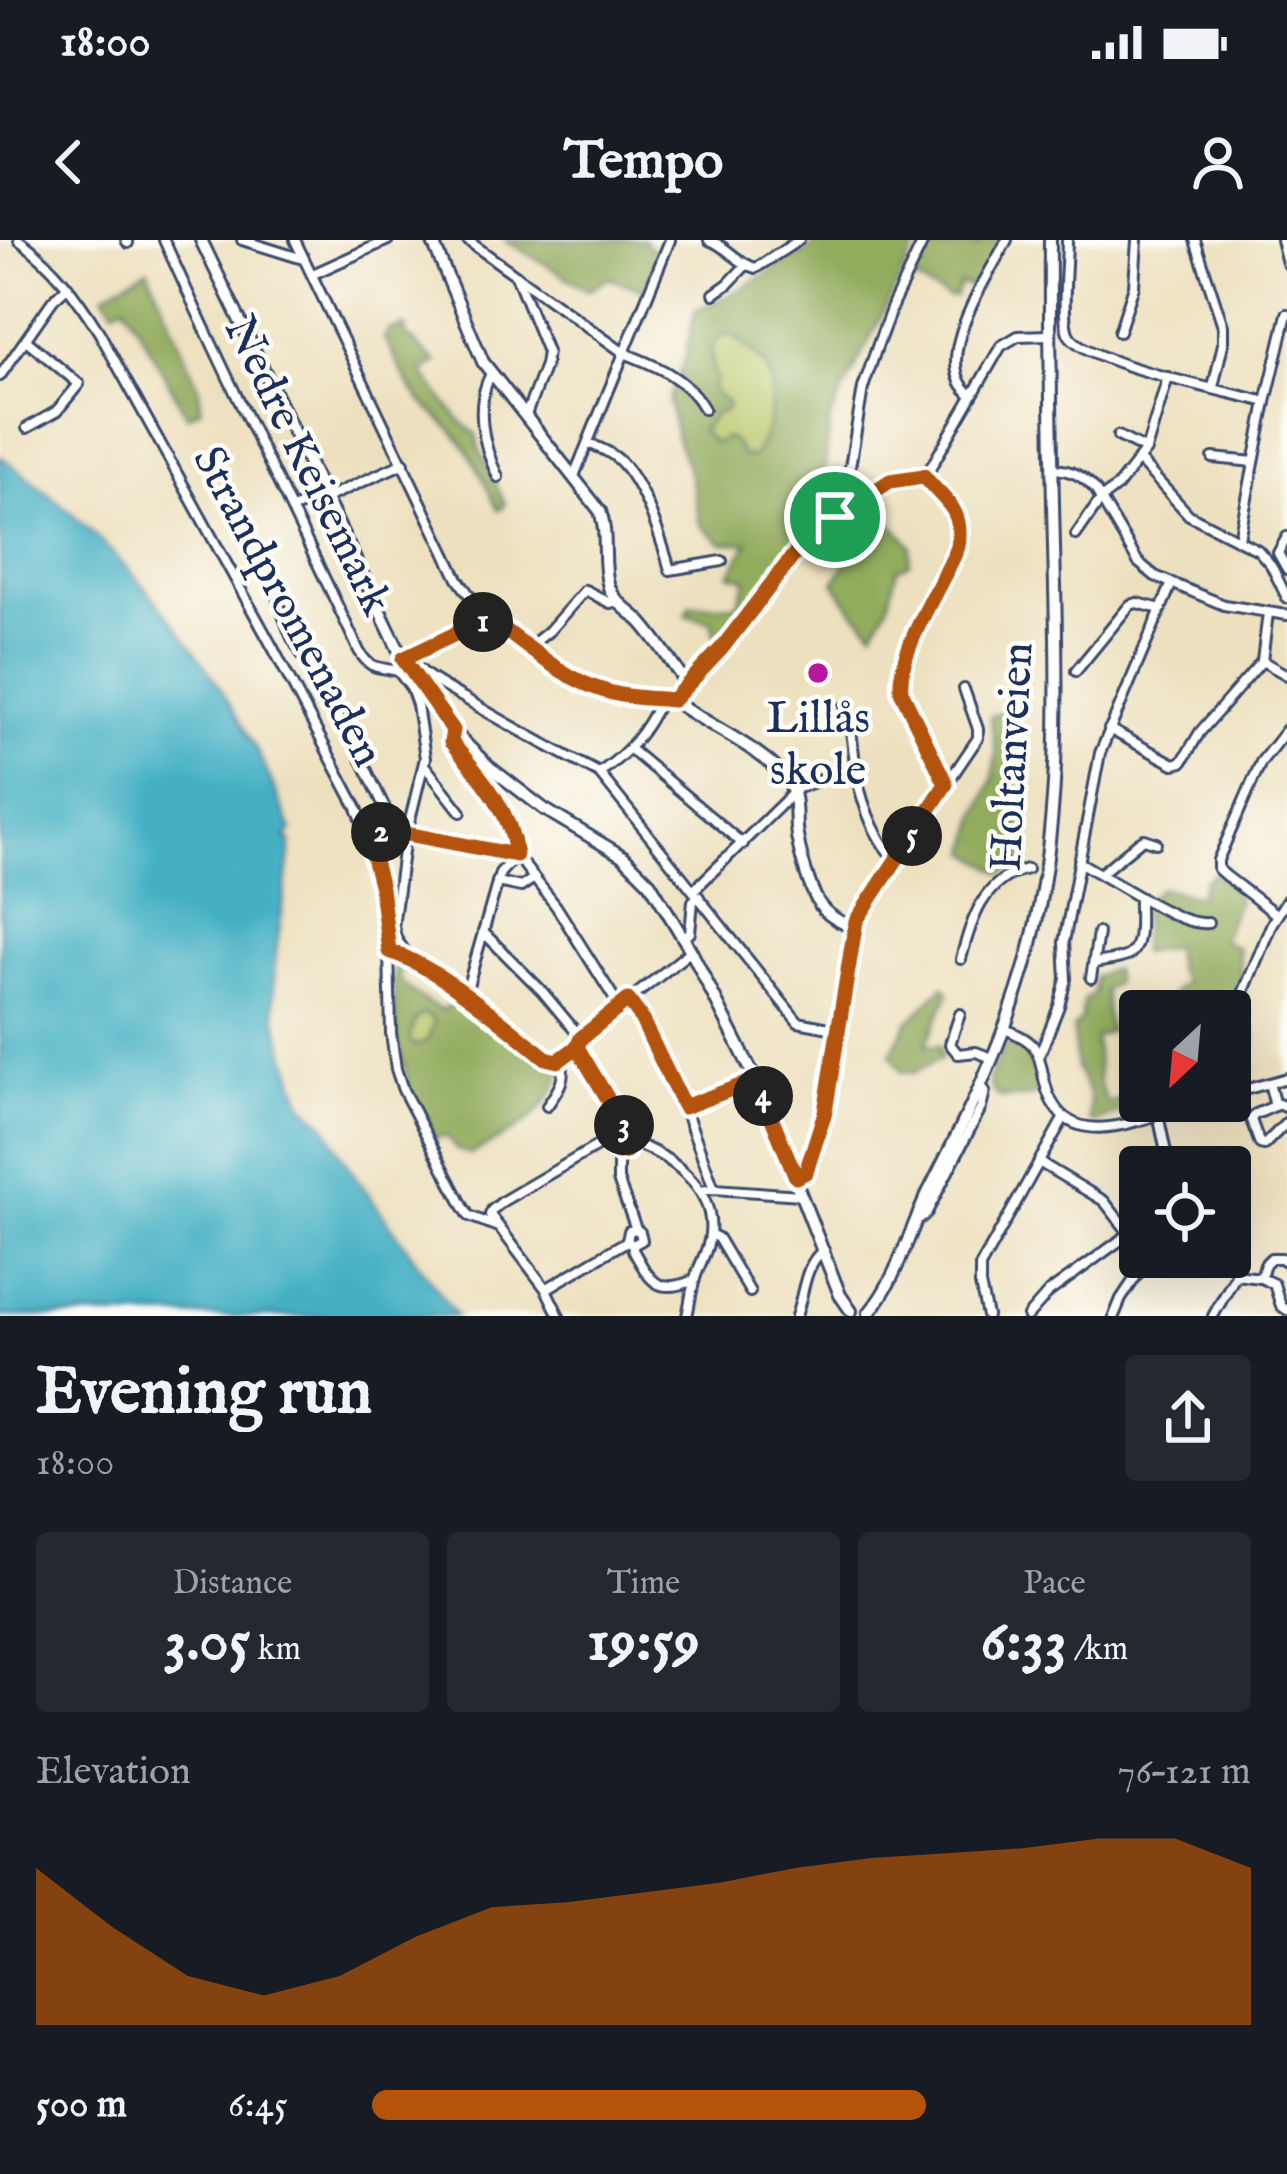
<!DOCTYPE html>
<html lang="en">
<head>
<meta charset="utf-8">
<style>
	body { margin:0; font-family:"IM FELL English",serif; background:#242831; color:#f1f3f6; height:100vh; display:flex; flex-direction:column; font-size:45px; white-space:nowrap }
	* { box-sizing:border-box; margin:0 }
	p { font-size:39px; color:#9ea1a6 }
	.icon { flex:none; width:66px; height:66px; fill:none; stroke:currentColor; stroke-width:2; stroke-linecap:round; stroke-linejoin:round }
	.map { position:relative; height:1076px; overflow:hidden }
	.panel { display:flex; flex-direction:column; background:#171b24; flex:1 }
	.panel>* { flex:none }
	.needle { width:78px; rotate:206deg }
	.controls { position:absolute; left:1119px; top:750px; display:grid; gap:24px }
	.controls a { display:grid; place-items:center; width:132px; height:132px; border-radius:12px; background:#171b24; box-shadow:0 12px 48px #0002; font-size:60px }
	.pin { position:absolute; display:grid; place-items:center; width:102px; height:102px; color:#fff; margin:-51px; border:6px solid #fff; border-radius:50%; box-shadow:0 3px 12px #0007 }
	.km { position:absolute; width:60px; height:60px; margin:-30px; border-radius:50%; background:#222; color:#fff; font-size:33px; line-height:60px; text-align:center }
	.round { display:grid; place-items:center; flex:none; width:126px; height:126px; border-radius:12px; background:#242831 }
	.head { display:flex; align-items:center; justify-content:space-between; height:204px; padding:0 36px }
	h1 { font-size:66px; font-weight:700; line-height:90px }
	.figures { display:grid; grid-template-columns:repeat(3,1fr); gap:18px; height:204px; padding:12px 36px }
	.figures div { display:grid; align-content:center; border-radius:12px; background:#242831; text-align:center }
	.figures b { font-size:60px; font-weight:700 }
	.figures small { font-size:33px; font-weight:400 }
	.figures p { font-size:33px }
	.chart { height:336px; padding:24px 36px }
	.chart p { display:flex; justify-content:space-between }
	.chart svg { width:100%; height:216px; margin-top:12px; fill:#b45309; opacity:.7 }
	ul { padding:0 36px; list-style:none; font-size:39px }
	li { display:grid; grid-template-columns:192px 144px 1fr; align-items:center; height:90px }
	li i { height:30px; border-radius:15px; background:#b45309 }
	.status { display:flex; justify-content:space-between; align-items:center; height:84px; padding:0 60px; background:#171b24; direction:ltr }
	.status svg { height:33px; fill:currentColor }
	header { display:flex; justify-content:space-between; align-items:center; height:156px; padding:0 36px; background:#171b24; font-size:54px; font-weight:700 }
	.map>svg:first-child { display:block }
</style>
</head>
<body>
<div class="status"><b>18:00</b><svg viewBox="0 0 49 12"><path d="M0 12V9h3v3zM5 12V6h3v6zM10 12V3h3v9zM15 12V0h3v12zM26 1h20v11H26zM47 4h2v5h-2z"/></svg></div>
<header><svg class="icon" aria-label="back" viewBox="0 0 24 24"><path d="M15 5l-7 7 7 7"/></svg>Tempo<svg class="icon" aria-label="person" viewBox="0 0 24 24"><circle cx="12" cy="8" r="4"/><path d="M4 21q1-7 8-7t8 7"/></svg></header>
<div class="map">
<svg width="1287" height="1076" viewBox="0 0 1287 1076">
	<rect width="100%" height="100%" fill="#fdfcf7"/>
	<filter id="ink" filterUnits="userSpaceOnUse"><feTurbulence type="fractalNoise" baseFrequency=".00833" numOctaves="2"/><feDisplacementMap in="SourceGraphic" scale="24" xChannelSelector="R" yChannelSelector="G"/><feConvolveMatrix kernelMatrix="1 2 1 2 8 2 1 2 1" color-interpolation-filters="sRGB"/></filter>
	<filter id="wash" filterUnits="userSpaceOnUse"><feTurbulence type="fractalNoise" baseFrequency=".004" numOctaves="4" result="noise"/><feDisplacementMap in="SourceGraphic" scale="48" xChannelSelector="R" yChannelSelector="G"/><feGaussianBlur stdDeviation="2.7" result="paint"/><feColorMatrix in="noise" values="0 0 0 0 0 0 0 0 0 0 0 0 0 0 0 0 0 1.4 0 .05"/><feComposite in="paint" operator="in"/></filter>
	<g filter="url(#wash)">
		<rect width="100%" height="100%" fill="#ede0be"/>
		<!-- green -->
		<g fill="#b9c769" stroke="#6a7b64" stroke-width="3">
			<path d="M732,94C741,104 755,112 762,122C781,144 769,199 752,218L740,215L725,198L714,205L701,191L715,173L722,172L713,148L712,105L724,95Z"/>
			<polygon points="424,773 435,781 428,801 414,806 409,798 416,779"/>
		</g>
		<!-- forest -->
		<g fill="#92ac5d" stroke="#566e5e" stroke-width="3" fill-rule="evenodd">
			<polygon points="505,0 645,0 648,7 660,11 643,50 608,38 588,50"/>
			<path d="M814,0H909L917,5L830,178L825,226L817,239L827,252L821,261L802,259L792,270L802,295L737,383L716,400L711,381L686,375L691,365H737L747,339L730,334L748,303H722L700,284L691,237L676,198L669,160L685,120L695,70L727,57L815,6ZM733,94C741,104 755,112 763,122C781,144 769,199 752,218L741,215C736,205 736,201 725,198L714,204L701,191L715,174L727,169V162L715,154L713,148L717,138C711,127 710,118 712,106L724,95Z"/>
			<polygon points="980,0 1004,0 977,49 960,44 955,57 948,58 912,39 920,14 928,7 947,10 958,4 979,6"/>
			<polygon points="148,29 199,148 201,169 187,176 125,64 114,69 104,54"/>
			<path d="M405,86L406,95L437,123L424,130L425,136L460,181L476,194L479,208L505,264L503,268L498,270C486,246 474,216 457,196C445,181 428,171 417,156C403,139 395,117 384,98L389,90Z"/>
			<polygon points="862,268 897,289 911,305 909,323 897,329 888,365 874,391 853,370 834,342 854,311 828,294"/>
			<path d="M1002,472C1013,523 1022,572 1021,624L1002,633L969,612L978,574L993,539L996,511L990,477Z"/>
			<path d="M1214,633L1233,648L1238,661L1222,700L1238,708L1240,733L1255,800L1250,802L1230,781V771H1171C1167,758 1173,748 1185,743L1176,730L1174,707L1141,713L1144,662L1160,648L1198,656L1204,641Z"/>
			<path d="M393,719L406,723L408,727L401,730L399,739C410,753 427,763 443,771L458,757L509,792L555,829H562C547,878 513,891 471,914L457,910L445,895L434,899L409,846L396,791ZM424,773L434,781L428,801L414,806L409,798L416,779Z"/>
			<polygon points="1113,729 1115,743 1104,750 1109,792 1095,798 1099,844 1107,863 1124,859 1126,843 1139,838 1139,862 1097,883 1090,881 1090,855 1076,828 1073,788 1081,780 1084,760 1094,753 1094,737"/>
			<polygon points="944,746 949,752 926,805 940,806 942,818 913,833 901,831 891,814 908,782"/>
			<path d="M1011,801L1023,802C1035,816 1041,835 1037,853L1028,857L1001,858C996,854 990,851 990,843C989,831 1003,809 1011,801Z"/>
		</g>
		<!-- water -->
		<path fill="#45b0c4" stroke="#307091" stroke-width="3" d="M0,216C105,292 193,391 254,506C269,533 279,562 292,590L286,598L291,601C288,654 272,707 274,760C276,790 290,823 298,851L302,862L325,885L346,923L456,1076H0Z"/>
	</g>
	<g filter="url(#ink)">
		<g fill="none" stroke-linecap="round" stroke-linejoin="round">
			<!-- minor casing -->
			<g stroke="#3a4a6c" stroke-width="14">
				<g id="minor">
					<path d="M19,0C54,25 77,57 99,92L273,408L357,568L372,608L381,648L389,711L391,793L396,829L403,850L463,966L469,976L498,987"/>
					<polyline points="126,0 128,3"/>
					<path d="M164,0C226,139 295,274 359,411C371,431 378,426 398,431L411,448L417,465L425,518L404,604L393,687L397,700L412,721"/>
					<polyline points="242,0 303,19"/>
					<path d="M295,0L458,339C467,352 476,365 487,376C512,400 575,443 607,452C628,457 652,459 673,460"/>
					<path d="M467,0L624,113C655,125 687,138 704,169"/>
					<path d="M709,0C727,6 738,24 756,28L799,0"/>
					<path d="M1067,0C1067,21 1061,75 1068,93C1080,123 1231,152 1266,162"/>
					<polyline points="1195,0 1223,86 1223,104 1213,147"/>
					<polyline points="1281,0 1287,23"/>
					<polyline points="313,34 388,0"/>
					<polyline points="517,38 547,112 545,125 526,175"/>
					<polyline points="714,54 728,44 746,25"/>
					<polyline points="1119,92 1134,46 1137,0"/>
					<polyline points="26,100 79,144 57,171 27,188"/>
					<path d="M491,134C474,165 483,206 498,237"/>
					<polyline points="0,136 53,60 68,46"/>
					<path d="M972,155C927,124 989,35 1007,0"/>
					<polyline points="1118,196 1146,210"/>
					<path d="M588,203C600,208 613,213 622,223C644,247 661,298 670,330L722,321"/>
					<polyline points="1213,218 1254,222"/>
					<polyline points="1139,220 1189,275 1258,310 1271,325 1287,358"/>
					<path d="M1053,229C1071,230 1082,235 1095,249L1138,322L1155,336L1224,365L1287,375"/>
					<polyline points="574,236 670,0"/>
					<path d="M924,236C946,265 969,269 956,313C939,347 897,415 901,451L946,544"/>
					<polyline points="326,258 404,223"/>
					<polyline points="293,269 315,258"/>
					<polyline points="835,277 830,267 850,227 863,148 878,104 893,64 924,0"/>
					<polyline points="1076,295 1101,259 1118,246 1146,210 1168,137"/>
					<polyline points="1287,297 1278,313 1287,329"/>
					<polyline points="1239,299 1266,162 1287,74"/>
					<polyline points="278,362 291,396 356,508 397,593"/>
					<polyline points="529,407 549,391 585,350 610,363 618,362"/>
					<polyline points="407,417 489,378"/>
					<path d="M409,419C423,436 445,447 464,458C508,485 553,509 599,533C628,514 646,491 661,459"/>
					<polyline points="1262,421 1287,435"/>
					<polyline points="1076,431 1130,365 1137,363 1161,369"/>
					<polyline points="687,444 722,408 810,296 890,241 920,238 927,234 1001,106 1018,96 1049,95"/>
					<path d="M845,466C852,485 852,502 855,522C858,554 873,597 895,619"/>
					<polyline points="1109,489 1174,524 1182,522 1200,492 1262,421 1268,373"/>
					<polyline points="453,491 451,502 497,558 514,599 516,615 556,666 619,766"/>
					<polyline points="630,509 743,604"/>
					<polyline points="425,526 461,572"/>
					<polyline points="599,533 798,782 840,790"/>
					<polyline points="366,590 407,594 516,615 500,633 465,756"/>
					<path d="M1079,622L1139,657C1138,673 1144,708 1127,716C1118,720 1105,721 1095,723"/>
					<polyline points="1100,634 1139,602 1144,599 1156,603"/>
					<polyline points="497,642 521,647 534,638"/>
					<polyline points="694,650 798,548 855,528"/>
					<path d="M1139,657C1160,667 1185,685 1208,683"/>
					<polyline points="1277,675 1226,636 1218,629 1218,620 1261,522 1287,489"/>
					<polyline points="855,688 865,665 978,498 978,489 964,449"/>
					<polyline points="483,692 542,751 581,798"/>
					<polyline points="683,697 690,693 693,661 699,657"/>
					<path d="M390,711L412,721L465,756L554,822C566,819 576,809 581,798L691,711"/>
					<path d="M961,719C971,681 983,639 1027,629"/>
					<polyline points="1091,738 1098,693"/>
					<path d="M628,760C668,815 691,885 714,949"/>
					<polyline points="960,774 950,804 958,814 976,812 992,818"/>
					<polyline points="1230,785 1272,683 1287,660"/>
					<path d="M1005,789C1039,803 1037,808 1045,843C1063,919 1144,879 1194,861"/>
					<polyline points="577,807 624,885 623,895"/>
					<polyline points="1040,814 1059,766 1066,739 1064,702 1100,513 1172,343"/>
					<polyline points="1269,843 1275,866"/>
					<polyline points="1230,854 1287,838"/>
					<path d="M547,866C558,850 567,839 561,819"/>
					<polyline points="685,867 756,840"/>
					<polyline points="1287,868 1279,864 1254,875 1251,880 1260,904 1264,905 1287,882"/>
					<polyline points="1158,874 1169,927"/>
					<circle cx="621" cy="904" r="10"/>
					<path d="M630,902C670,915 715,947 710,994C709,1010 699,1024 695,1039C691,1051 690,1064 687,1076"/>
					<polyline points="618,913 618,940 636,989"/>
					<polyline points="1039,922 1104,961 1129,993"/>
					<polyline points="701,951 714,949 801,955"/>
					<polyline points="917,976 921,978 926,974 981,868 985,851 982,847"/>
					<polyline points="710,994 718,998 750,1052"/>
					<path d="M633,1005L642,1000L640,992L636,989L629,991L627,1001L633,1005V1010C650,1040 656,1056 694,1040"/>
					<polyline points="1230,1015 1236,1035"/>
					<polyline points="1236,1035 1261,1038 1274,1044 1281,1066 1287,1070"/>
					<polyline points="1261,1038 1265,1024 1271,1018 1281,1018 1287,1022"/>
					<polyline points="546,1049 627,1001"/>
					<polyline points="559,1076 546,1049 490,975 492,970 503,961 604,902 611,904"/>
					<path d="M796,1076C804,1054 804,1024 824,1010"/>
					<polyline points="987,1076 980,1045 980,1027 1063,879"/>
					<polyline points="1028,1076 1049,1052 1140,986"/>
					<polyline points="1114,1076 1121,1059 1149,1017"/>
					<polyline points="1213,1076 1236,1035"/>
				</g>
			</g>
			<!-- major casing -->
			<g stroke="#3a4a6c" stroke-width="16">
				<g id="major">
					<polyline points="201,0 403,419 453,491 488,526 544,569 624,617 650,643 691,711 756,840 840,1055 851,1071"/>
					<path d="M432,0L483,122L600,271C609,296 601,323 609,347C615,363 630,371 641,382C658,401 672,424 687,444L673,460C706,485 765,509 788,542C797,555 795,573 796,588C798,608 810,654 823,669C832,678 843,684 855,688L834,825L825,872L809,927L806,932L797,937"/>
					<path d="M869,1073C898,1038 909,991 929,951C970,871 1007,796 1030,708C1060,588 1058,468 1055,346C1052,231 1049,115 1050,0"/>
				</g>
			</g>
			<!-- minor -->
			<use href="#minor" stroke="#fff" stroke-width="8"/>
			<!-- major -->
			<use href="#major" stroke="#fff" stroke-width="10"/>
		</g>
	</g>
	<g fill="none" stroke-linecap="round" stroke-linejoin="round" filter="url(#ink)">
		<!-- route casing -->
		<g stroke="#fff" stroke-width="24">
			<path id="route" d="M835,277L797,311L722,408L673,460C651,458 626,458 605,451C563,439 525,404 489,378L403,419L453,490L451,502C480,536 511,569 516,615L407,594L366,590L381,648L389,711C440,728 504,784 546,818L558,821L577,807L624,886L623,895L615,896L611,904L618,913L626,912L630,902L623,895L624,886L577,807L581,798L628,760L640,776L684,867L756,840L796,937L806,932L825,872L856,681L946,544L901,451C897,410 942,346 958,307C964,267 945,263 924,236L890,241L835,277"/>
		</g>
		<!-- route -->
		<use href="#route" stroke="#b45309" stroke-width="15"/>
	</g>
	<!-- markers -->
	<circle fill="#b5179e" stroke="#fdfcf7" stroke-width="4.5" cx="818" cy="433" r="12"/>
	<g text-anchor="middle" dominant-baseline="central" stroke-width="9" stroke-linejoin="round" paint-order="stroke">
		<!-- street labels -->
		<g font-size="45" fill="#1b2f5e" stroke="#fdfcf7">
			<text transform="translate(307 226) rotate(64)">Nedre Keisemark</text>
			<text transform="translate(287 367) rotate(62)">Strandpromenaden</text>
			<text transform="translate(1013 517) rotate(-87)">Holtanveien</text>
		</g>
		<!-- poi labels -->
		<g font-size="45" fill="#1b2f5e" stroke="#fdfcf7">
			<text x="818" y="479">Lillås<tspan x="818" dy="52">skole</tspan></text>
		</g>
	</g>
</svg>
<div class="controls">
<a><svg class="needle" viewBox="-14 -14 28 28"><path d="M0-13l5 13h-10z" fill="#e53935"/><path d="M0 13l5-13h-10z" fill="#9ea1a6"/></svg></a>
<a><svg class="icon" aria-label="locate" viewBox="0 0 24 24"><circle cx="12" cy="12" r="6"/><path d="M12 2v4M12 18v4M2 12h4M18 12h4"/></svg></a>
</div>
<div class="pin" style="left:835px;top:277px;background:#1e9e55"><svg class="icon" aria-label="arrive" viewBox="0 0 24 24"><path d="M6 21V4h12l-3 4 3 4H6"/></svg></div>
<b class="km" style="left:483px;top:382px">1</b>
<b class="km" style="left:381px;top:592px">2</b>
<b class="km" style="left:624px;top:885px">3</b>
<b class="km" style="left:763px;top:856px">4</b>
<b class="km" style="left:912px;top:596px">5</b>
</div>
<section class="panel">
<div class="head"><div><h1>Evening run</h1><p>18:00</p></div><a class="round"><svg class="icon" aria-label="share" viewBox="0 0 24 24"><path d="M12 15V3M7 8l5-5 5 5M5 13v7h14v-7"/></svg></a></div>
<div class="figures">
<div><p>Distance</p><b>3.05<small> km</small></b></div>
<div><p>Time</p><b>19:59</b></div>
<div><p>Pace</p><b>6:33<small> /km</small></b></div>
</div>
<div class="chart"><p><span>Elevation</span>76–121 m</p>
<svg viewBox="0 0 160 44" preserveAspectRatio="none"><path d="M0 44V12L10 24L20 34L30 38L40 34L50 26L60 20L70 19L80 17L90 15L100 12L110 10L120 9L130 8L140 6L150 6L160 12V44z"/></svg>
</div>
<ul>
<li><b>500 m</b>6:45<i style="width:63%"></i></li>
</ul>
</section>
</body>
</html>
